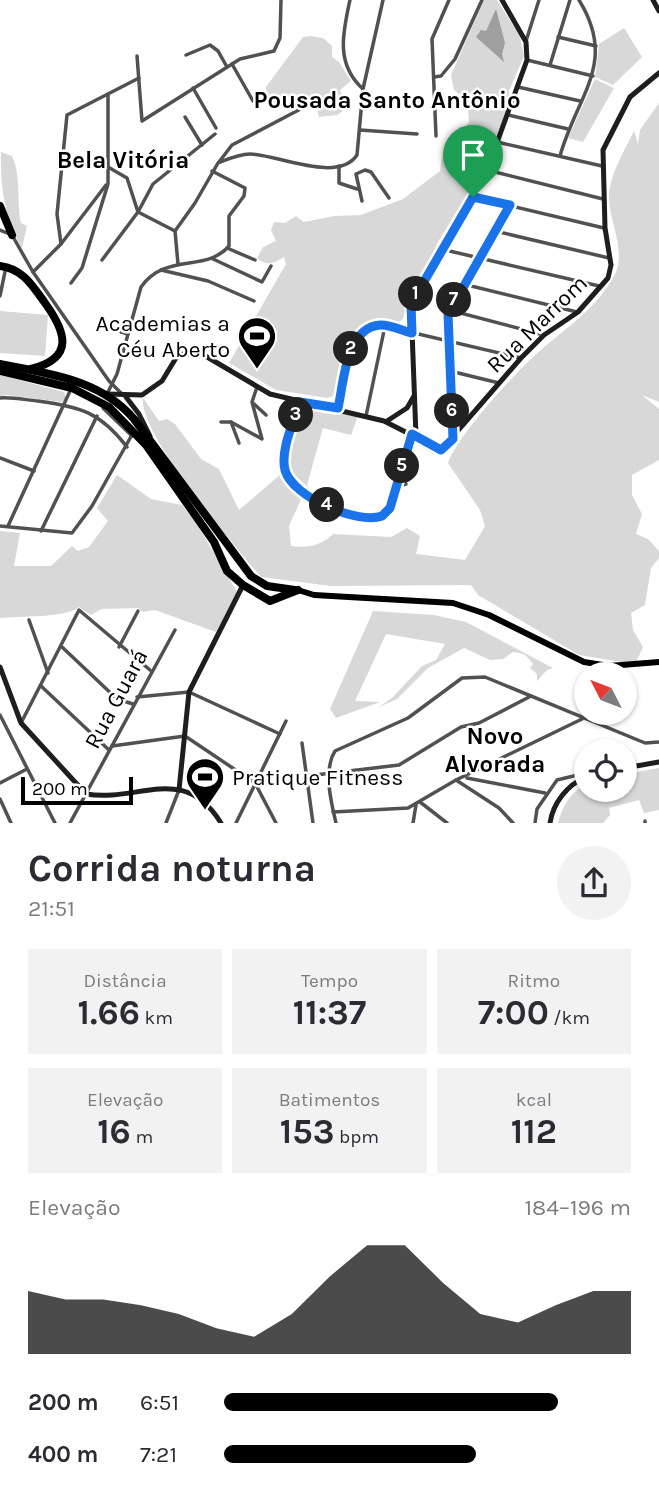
<!DOCTYPE html>
<html lang="pt">
<head>
<meta charset="utf-8">
<style>
	body { margin:0; font-family:Karla,sans-serif; background:#f2f2f3; color:#2b2b33; height:100vh; display:flex; flex-direction:column; font-size:26px; white-space:nowrap }
	* { box-sizing:border-box; margin:0 }
	p { font-size:23px; color:#7c7c81 }
	.icon { flex:none; width:38px; height:38px; fill:none; stroke:currentColor; stroke-width:2; stroke-linecap:round; stroke-linejoin:round }
	.map { position:relative; height:823px; overflow:hidden }
	.drawer { display:flex; flex-direction:column; background:#fff; flex:1 }
	.drawer>* { flex:none }
	.needle { width:46px; rotate:312deg }
	.controls { position:absolute; left:574px; top:662px; display:grid; gap:14px }
	.controls a { display:grid; place-items:center; width:63px; height:63px; border-radius:50%; background:#fff; box-shadow:0 2px 5px #0004; font-size:35px }
	.scale { position:absolute; left:21px; bottom:18px; width:112px; box-sizing:border-box; padding-left:7px; border:4px solid #000; border-top:0; font-size:19px; line-height:24px; white-space:nowrap; color:#000; -webkit-text-stroke:5px #fff; paint-order:stroke }
	.pin { position:absolute; display:grid; place-items:center; width:60px; height:60px; color:#fff; margin:-72px -30px; border-radius:50% 50% 50% 0; rotate:-45deg; box-shadow:0 0 7px #0007 }
	.pin .icon { rotate:45deg }
	.km { position:absolute; width:35px; height:35px; margin:-18px; border-radius:50%; background:#222; color:#fff; font-size:19px; line-height:35px; text-align:center }
	.round { display:grid; place-items:center; flex:none; width:74px; height:74px; border-radius:37px; background:#f2f2f3 }
	.head { display:flex; align-items:center; justify-content:space-between; height:119px; padding:0 28px }
	h1 { font-size:38px; font-weight:700; line-height:52px }
	.stats { display:grid; grid-template-columns:repeat(3,1fr); gap:10px; height:119px; padding:7px 28px }
	.stats div { display:grid; align-content:center; border-radius:0px; background:#f2f2f3; text-align:center }
	.stats b { font-size:35px; font-weight:700 }
	.stats small { font-size:19px; font-weight:400 }
	.stats p { font-size:19px }
	.chart { height:196px; padding:14px 28px }
	.chart p { display:flex; justify-content:space-between }
	.chart svg { width:100%; height:126px; margin-top:7px; fill:#000; opacity:.7 }
	ul { padding:0 28px; list-style:none; font-size:23px }
	li { display:grid; grid-template-columns:112px 84px 1fr; align-items:center; height:52px }
	li i { height:18px; border-radius:9px; background:#000 }
	.map>svg:first-child { display:block }
</style>
</head>
<body>
<div class="map">
<svg width="659" height="823" viewBox="0 0 659 823">
	<rect width="100%" height="100%" fill="#fff"/>
	<!-- green -->
	<g fill="#d8d8d8">
		<path d="M484,0H497L520,36L524,56L509,91L510,110L496,136L486,165L436,245L435,253L425,271L414,281L403,319L399,322C377,320 361,321 348,340L334,396L327,398L276,390L229,363L286,264L284,257C274,263 267,267 257,258L263,247L276,241L271,230L274,222L285,223L296,216L304,222L334,216L361,215L403,199L440,171L442,156L451,157L457,148L456,132L460,127L466,128L469,121L467,100L454,90L451,75Z"/>
		<polygon points="624,28 642,57 613,85 595,77 599,44"/>
		<polygon points="311,36 323,38 332,46 332,57 339,62 351,81 340,90 347,108 337,115 319,117 314,100 293,110 279,98 273,103 267,96 266,87 303,37"/>
		<polygon points="595,79 614,88 583,142 568,138"/>
		<path d="M659,103V402L642,395L659,409V460L632,475V495L642,514L636,534L648,539L659,551V558L651,568L645,605L631,613L633,630L643,647L635,664L579,655L478,595L471,585L331,586L261,577C235,547 138,433 143,398L159,421L167,419L175,424L201,459L219,469L239,510L281,474L303,495L289,526L291,546C309,548 320,546 333,534L391,537L407,528L420,536L416,554L465,560L485,526L480,510L448,463C457,436 519,368 542,349C570,325 598,307 615,274C627,250 608,220 609,195C610,174 625,150 634,131L638,144L640,130Z"/>
		<path d="M1,152L12,156C22,178 16,200 21,223L27,226L22,248C5,217 0,188 1,152Z"/>
		<polygon points="0,311 48,315 45,356 0,353"/>
		<polygon points="0,375 64,392 66,398 62,402 7,395 0,397"/>
		<polygon points="303,403 358,416 351,435 323,428 307,485 310,489 288,469 287,457"/>
		<path d="M117,475L151,499L182,505L197,524L237,592L216,632L155,610L143,612L138,608L101,609L91,615L79,607C67,618 18,616 0,618V531L20,533L14,566H51L72,546L78,551L89,547L108,521L97,508Z"/>
		<path d="M373,611L434,615L466,622L553,668L547,670L537,681V674L530,668L533,664C527,656 525,653 513,652L503,659L490,660L464,648L428,668L397,699L379,707L392,698L422,666L436,660L445,644L386,634L355,701L380,702L336,718L330,709Z"/>
		<path d="M659,768V810L644,813L639,800L609,808L610,815L603,823H558C562,807 571,791 586,784V789H625V774Z"/>
	</g>
	<!-- water -->
	<polygon fill="#9f9f9f" points="496,9 505,43 502,54 504,62 476,37 481,30 486,31"/>
	<g fill="none" stroke-linecap="round" stroke-linejoin="round">
		<!-- street -->
		<g stroke="#515151" stroke-width="3.5">
			<path d="M350,0C343,32 335,64 363,89"/>
			<polyline points="558,37 596,46"/>
			<polyline points="526,41 539,0"/>
			<polyline points="186,55 210,45 218,51 227,67"/>
			<polyline points="137,56 142,121 240,59 274,51 280,38 281,0"/>
			<polyline points="527,60 593,76"/>
			<polyline points="232,64 253,101"/>
			<polyline points="550,65 570,0"/>
			<polyline points="434,77 441,76 455,59 482,0"/>
			<polyline points="518,87 580,101"/>
			<polyline points="193,88 216,128"/>
			<polyline points="508,115 568,129"/>
			<polyline points="185,117 202,145"/>
			<polyline points="360,130 417,134"/>
			<polyline points="436,136 432,39 449,0"/>
			<polyline points="497,142 602,166"/>
			<path d="M560,156C577,95 618,63 579,0"/>
			<polyline points="219,162 232,145 312,103"/>
			<polyline points="339,166 339,183 357,189"/>
			<polyline points="108,167 127,178 138,212 175,231"/>
			<polyline points="487,170 603,199"/>
			<polyline points="473,197 604,228"/>
			<polyline points="362,201 356,174 365,170 371,172 389,198"/>
			<polyline points="0,230 12,235 33,272 109,381 122,394"/>
			<polyline points="495,231 609,258"/>
			<polyline points="61,244 57,214 67,115 139,78"/>
			<polyline points="227,248 255,260"/>
			<polyline points="441,249 599,286"/>
			<polyline points="213,259 262,282 271,266"/>
			<polyline points="102,260 138,212 153,184 215,134"/>
			<path d="M178,264L175,231L195,203L218,163C228,159 239,154 250,154C276,154 338,184 357,155L363,89L383,0"/>
			<polyline points="161,270 208,281 254,301"/>
			<polyline points="33,272 61,244 106,185"/>
			<polyline points="71,283 82,268 108,184 108,94"/>
			<polyline points="463,284 577,312"/>
			<polyline points="0,296 6,267"/>
			<polyline points="449,310 544,335"/>
			<polyline points="121,332 128,334"/>
			<polyline points="450,371 499,383"/>
			<path d="M107,394L117,374L141,287C166,252 206,273 229,246V216L244,196L245,188L212,171"/>
			<path d="M0,398C13,397 26,400 38,401C81,407 100,412 127,447"/>
			<path d="M300,402C294,421 280,450 285,470C292,496 364,530 386,513L411,436"/>
			<polyline points="253,403 266,415"/>
			<polyline points="103,408 132,436"/>
			<path d="M338,408C346,374 344,338 380,325L521,358"/>
			<polyline points="366,416 385,326"/>
			<polyline points="221,422 231,422 262,439 252,402 257,387"/>
			<polyline points="231,422 239,443"/>
			<polyline points="452,437 448,314 511,205"/>
			<polyline points="0,458 34,471"/>
			<polyline points="396,487 406,484 400,477"/>
			<polyline points="0,526 72,533 92,506 133,433"/>
			<polyline points="8,526 70,391"/>
			<polyline points="41,531 97,416"/>
			<polyline points="29,620 48,673"/>
			<polyline points="62,647 117,699 133,704"/>
			<polyline points="119,647 138,611"/>
			<polyline points="41,686 109,750"/>
			<polyline points="137,697 189,692 280,734"/>
			<polyline points="0,715 55,823"/>
			<polyline points="21,723 79,610 150,670"/>
			<polyline points="302,743 313,823"/>
			<polyline points="112,746 185,736 255,783 276,823"/>
			<polyline points="307,776 399,765 461,727 479,723 531,696"/>
			<polyline points="467,778 545,793"/>
			<polyline points="456,780 499,808 513,823"/>
			<polyline points="0,783 27,769"/>
			<polyline points="0,799 11,823"/>
			<polyline points="420,802 447,823"/>
			<polyline points="333,812 408,808 456,780 582,719"/>
			<polyline points="645,821 645,823"/>
			<polyline points="70,823 175,630"/>
			<polyline points="166,823 179,790"/>
			<polyline points="236,823 286,721"/>
			<path d="M336,823C331,802 323,770 335,751L408,718L462,678L485,677L645,743L659,742"/>
			<polyline points="413,823 416,805"/>
			<polyline points="535,823 537,809 557,780 586,773"/>
		</g>
		<!-- secondary -->
		<g stroke="#1e1e1e" stroke-width="5">
			<polyline points="653,0 659,11"/>
			<polyline points="107,394 142,395 162,381 176,358 183,354 202,354 270,394 384,421 441,450 521,358 544,335 578,312 608,278 611,265 605,228 603,150 630,97 659,73"/>
			<polyline points="126,397 139,414 150,436"/>
			<polyline points="387,421 407,408 414,396"/>
			<polyline points="416,436 411,304 487,170 527,60 526,42 502,0"/>
			<path d="M0,667L21,723L86,794C139,803 183,762 221,823"/>
			<polyline points="625,768 659,762"/>
			<polyline points="179,790 189,692 243,585"/>
			<path d="M550,823C553,803 567,785 586,777"/>
		</g>
		<!-- primary -->
		<polyline stroke="#000" stroke-width="6" points="298,590 314,595 453,603 489,615 584,662 609,666 659,662"/>
		<!-- highway -->
		<g stroke="#000" stroke-width="8">
			<polyline points="0,206 12,235"/>
			<path d="M0,266C23,269 32,285 45,303C66,332 75,358 31,369"/>
			<path d="M0,364C49,374 100,379 134,419L251,576L267,586L295,590"/>
			<polyline points="0,371 72,388 109,407 146,445 214,542 227,571 243,585 270,601 298,590"/>
		</g>
	</g>
	<g fill="none" stroke-linecap="round" stroke-linejoin="round">
		<!-- route casing -->
		<g stroke="#fff" stroke-width="14">
			<path id="route" d="M473,197L510,205L448,314L453,439L441,450L412,434L390,508L382,516C358,525 292,497 285,470C280,450 294,421 300,402L338,408C344,383 345,328 380,325C389,324 403,331 412,333L411,304Z"/>
		</g>
		<!-- route -->
		<use href="#route" stroke="#1a73e8" stroke-width="9"/>
	</g>
	<!-- icons -->
	<defs>
		<g id="stadium-pin" transform="scale(2.0125)"><path d="M0 17L-7.5 6A9.5 9.5 0 1 1 7.5 6Z" fill="#000" stroke="#fff"/><path d="M0-5a6.5 5 0 1 0 0 10a6.5 5 0 1 0 0-10ZM-3.5-1.8h7v3.6h-7Z" fill="#fff"/></g>
	</defs>
	<g fill-rule="evenodd">
		<use href="#stadium-pin" x="257" y="336"/>
		<use href="#stadium-pin" x="205" y="777"/>
	</g>
	<g text-anchor="middle" dominant-baseline="central" stroke-width="5" stroke-linejoin="round" paint-order="stroke">
		<!-- poi labels -->
		<g font-size="23" fill="#000" stroke="#fff" text-anchor="end">
			<text x="230" y="323">Academias a<tspan x="230" dy="26">Céu Aberto</tspan></text>
			<text x="232" y="777" text-anchor="start">Pratique Fitness</text>
		</g>
		<!-- street labels -->
		<g font-size="23" fill="#000" stroke="#fff">
			<text transform="translate(537 324) rotate(-44)">Rua Marrom</text>
			<text transform="translate(116 699) rotate(-62)">Rua Guará</text>
		</g>
		<!-- neighbourhood labels -->
		<g font-size="24" font-weight="bold" fill="#000" stroke="#fff">
			<text x="387" y="100">Pousada Santo Antônio</text>
			<text x="123" y="160">Bela Vitória</text>
			<text x="495" y="736">Novo<tspan x="495" dy="28">Alvorada</tspan></text>
		</g>
	</g>
</svg>
<div class="controls">
<a><svg class="needle" viewBox="-14 -14 28 28"><path d="M0-13l5 13h-10z" fill="#e53935"/><path d="M0 13l5-13h-10z" fill="#7c7c81"/></svg></a>
<a><svg class="icon" aria-label="locate" viewBox="0 0 24 24"><circle cx="12" cy="12" r="6"/><path d="M12 2v4M12 18v4M2 12h4M18 12h4"/></svg></a>
</div>
<div class="scale">200 m</div>
<div class="pin" style="left:473px;top:197px;background:#1e9e55"><svg class="icon" aria-label="arrive" viewBox="0 0 24 24"><path d="M6 21V4h12l-3 4 3 4H6"/></svg></div>
<b class="km" style="left:416px;top:294px">1</b>
<b class="km" style="left:351px;top:349px">2</b>
<b class="km" style="left:296px;top:415px">3</b>
<b class="km" style="left:327px;top:505px">4</b>
<b class="km" style="left:402px;top:466px">5</b>
<b class="km" style="left:452px;top:411px">6</b>
<b class="km" style="left:454px;top:300px">7</b>
</div>
<section class="drawer">
<div class="head"><div><h1>Corrida noturna</h1><p>21:51</p></div><a class="round"><svg class="icon" aria-label="share" viewBox="0 0 24 24"><path d="M12 15V3M7 8l5-5 5 5M5 13v7h14v-7"/></svg></a></div>
<div class="stats">
<div><p>Distância</p><b>1.66<small> km</small></b></div>
<div><p>Tempo</p><b>11:37</b></div>
<div><p>Ritmo</p><b>7:00<small> /km</small></b></div>
</div>
<div class="stats">
<div><p>Elevação</p><b>16<small> m</small></b></div>
<div><p>Batimentos</p><b>153<small> bpm</small></b></div>
<div><p>kcal</p><b>112</b></div>
</div>
<div class="chart"><p><span>Elevação</span>184–196 m</p>
<svg viewBox="0 0 160 44" preserveAspectRatio="none"><path d="M0 44V22L10 25L20 25L30 27L40 30L50 35L60 38L70 30L80 17L90 6L100 6L110 19L120 30L130 33L140 27L150 22L160 22V44z"/></svg>
</div>
<ul>
<li><b>200 m</b>6:51<i style="width:82%"></i></li>
<li><b>400 m</b>7:21<i style="width:62%"></i></li>
</ul>
</section>
</body>
</html>
